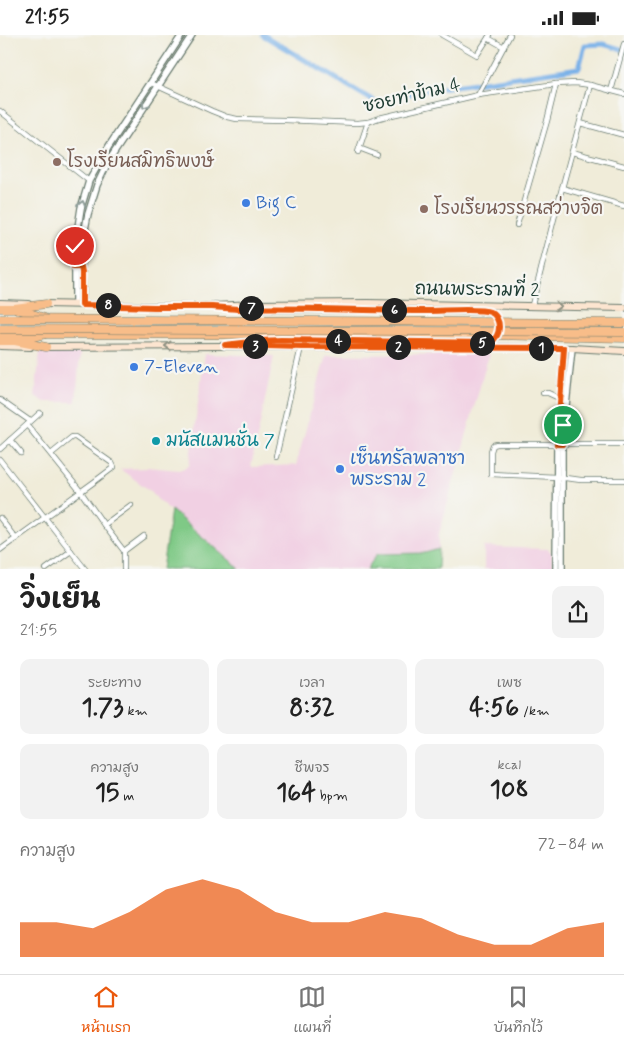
<!DOCTYPE html>
<html lang="th">
<head>
<meta charset="utf-8">
<style>
	body { margin:0; font-family:Mynerve,"Playpen Sans Thai",sans-serif; background:#f2f2f2; color:#222; height:100vh; display:flex; flex-direction:column; font-size:19px; white-space:nowrap }
	* { box-sizing:border-box; margin:0 }
	p { font-size:16px; color:#767676 }
	.icon { flex:none; width:28px; height:28px; fill:none; stroke:currentColor; stroke-width:2; stroke-linecap:round; stroke-linejoin:round }
	.map { position:relative; height:534px; overflow:hidden }
	.panel { display:flex; flex-direction:column; background:#fff; flex:1 }
	.panel>* { flex:none }
	.pin { position:absolute; display:grid; place-items:center; width:42px; height:42px; color:#fff; margin:-21px; border:2px solid #fff; border-radius:50%; box-shadow:0 1px 5px #0007 }
	.km { position:absolute; width:25px; height:25px; margin:-12px; border-radius:50%; background:#222; color:#fff; font-size:14px; line-height:25px; text-align:center }
	.round { display:grid; place-items:center; flex:none; width:52px; height:52px; border-radius:10px; background:#f2f2f2 }
	.headline { display:flex; align-items:center; justify-content:space-between; height:85px; padding:0 20px }
	h1 { font-size:28px; font-weight:700; line-height:38px }
	.figures { display:grid; grid-template-columns:repeat(3,1fr); gap:8px; height:85px; padding:5px 20px }
	.figures div { display:grid; align-content:center; border-radius:10px; background:#f2f2f2; text-align:center }
	.figures b { font-size:25px; font-weight:700 }
	.figures small { font-size:14px; font-weight:400 }
	.figures p { font-size:14px }
	.chart { height:140px; padding:10px 20px }
	.chart p { display:flex; justify-content:space-between }
	.chart svg { width:100%; height:90px; margin-top:5px; fill:#ea580c; opacity:.7 }
	.status { display:flex; justify-content:space-between; align-items:center; height:35px; padding:0 25px; background:#fff; direction:ltr }
	.status svg { height:14px; fill:currentColor }
	.dock { display:flex; justify-content:space-around; align-items:center; height:70px; border-top:1px solid #e0e0e0; background:#fff; font-size:14px; color:#767676 }
	.dock a { display:grid; justify-items:center; gap:2px }
	.dock .selected { color:#ea580c }
	.map>svg:first-child { display:block }
</style>
</head>
<body>
<div class="status"><b>21:55</b><svg viewBox="0 0 49 12"><path d="M0 12V9h3v3zM5 12V6h3v6zM10 12V3h3v9zM15 12V0h3v12zM26 1h20v11H26zM47 4h2v5h-2z"/></svg></div>
<div class="map">
<svg width="624" height="534" viewBox="0 0 624 534">
	<rect width="100%" height="100%" fill="#f6f6f2"/>
	<filter id="ink" filterUnits="userSpaceOnUse"><feTurbulence type="fractalNoise" baseFrequency=".02" numOctaves="2"/><feDisplacementMap in="SourceGraphic" scale="10" xChannelSelector="R" yChannelSelector="G"/><feConvolveMatrix kernelMatrix="1 2 1 2 8 2 1 2 1" color-interpolation-filters="sRGB"/></filter>
	<filter id="wash" filterUnits="userSpaceOnUse"><feTurbulence type="fractalNoise" baseFrequency=".0096" numOctaves="4" result="noise"/><feDisplacementMap in="SourceGraphic" scale="20" xChannelSelector="R" yChannelSelector="G"/><feGaussianBlur stdDeviation="1.12" result="paint"/><feColorMatrix in="noise" values="0 0 0 0 0 0 0 0 0 0 0 0 0 0 0 0 0 1.4 0 .05"/><feComposite in="paint" operator="in"/></filter>
	<g filter="url(#wash)">
		<rect width="100%" height="100%" fill="#f0ecd9"/>
		<!-- built -->
		<g fill="#f1d0e3">
			<polygon points="40,317 80,318 76,367 45,367 35,361"/>
			<polygon points="205,319 274,321 251,432 296,430 326,320 489,319 439,499 439,514 425,518 377,519 367,534 240,534 157,464 152,457 120,434 147,433 147,432 179,435 189,431"/>
			<polygon points="484,512 548,514 552,518 552,534 484,534"/>
		</g>
		<!-- green -->
		<g fill="#7fc986" stroke="#4f835d">
			<polygon points="171,475 240,534 162,534"/>
			<polygon points="439,514 438,534 367,534 377,519 425,518"/>
		</g>
		<g fill="none" stroke-linecap="round" stroke-linejoin="round">
			<!-- canal -->
			<polyline stroke="#78b0e8" stroke-width="5" points="263,0 377,68 420,56 579,33 585,10 603,9 624,15"/>
		</g>
	</g>
	<g filter="url(#ink)">
		<g fill="none" stroke-linecap="round" stroke-linejoin="round">
			<!-- minor casing -->
			<g stroke="#687a6e" stroke-width="6">
				<g id="minor">
					<polyline points="442,0 477,20 490,0"/>
					<polyline points="488,3 504,12"/>
					<polyline points="151,48 212,76 227,82 237,84 285,85 357,88 368,87 379,83 478,60 556,49 576,48 590,50 624,59"/>
					<polyline points="611,56 624,9"/>
					<polyline points="478,60 510,0"/>
					<polyline points="0,76 89,146"/>
					<polyline points="580,88 624,100"/>
					<polyline points="359,113 377,120"/>
					<polyline points="358,117 368,87"/>
					<polyline points="572,117 624,131"/>
					<polyline points="562,153 624,171"/>
					<polyline points="517,190 547,86 556,49"/>
					<polyline points="532,270 558,168 590,50"/>
					<polyline points="543,358 548,358 561,364"/>
					<polyline points="0,365 30,386"/>
					<polyline points="27,390 81,457 104,490 124,516 124,534"/>
					<polyline points="10,405 21,418"/>
					<polyline points="624,409 497,409 493,410 491,416 491,439 557,442 581,445 624,445"/>
					<polyline points="0,414 40,378"/>
					<polyline points="276,422 301,312"/>
					<polyline points="0,425 85,534"/>
					<polyline points="0,483 16,504"/>
					<polyline points="104,490 131,470"/>
					<polyline points="0,515 94,447 114,432 112,428 75,402 72,402 51,419"/>
					<polyline points="124,516 144,501"/>
					<polyline points="46,534 71,516"/>
				</g>
			</g>
			<!-- tertiary casing -->
			<g stroke="#687a6e" stroke-width="8">
				<g id="tertiary">
					<polyline points="75,269 75,211 81,173 89,146 109,111 182,0"/>
					<polyline points="83,269 81,215 88,179 97,150 108,127 192,0"/>
					<polyline points="556,534 557,409 564,313"/>
					<polyline points="562,534 562,409 572,313"/>
				</g>
			</g>
			<!-- secondary casing -->
			<g stroke="#687a6e" stroke-width="8">
				<g id="secondary">
					<polyline points="0,268 28,269"/>
					<polyline points="43,269 196,272 252,269 368,268 624,273"/>
					<polyline points="238,274 370,275"/>
					<path d="M246,308C286,302 327,306 367,306"/>
					<polyline points="0,311 30,312"/>
					<polyline points="43,312 225,311 372,313 423,312 572,313 624,316"/>
				</g>
			</g>
			<!-- trunk casing -->
			<g stroke="#687a6e" stroke-width="9">
				<polyline id="trunk" points="0,299 487,300 624,303"/>
			</g>
			<!-- motorway casing -->
			<g stroke="#687a6e" stroke-width="9">
				<g id="motorway">
					<polyline points="0,273 15,273 46,269"/>
					<polyline points="17,274 45,283"/>
					<polyline points="20,305 45,299"/>
					<polyline points="0,306 15,306 46,312"/>
				</g>
			</g>
			<!-- minor -->
			<use href="#minor" stroke="#fff" stroke-width="4.5"/>
			<!-- tertiary -->
			<use href="#tertiary" stroke="#fff" stroke-width="5.5"/>
			<!-- secondary -->
			<use href="#secondary" stroke="#fce5d0" stroke-width="6"/>
			<!-- trunk -->
			<use href="#trunk" stroke="#f8bd89" stroke-width="8"/>
			<!-- motorway -->
			<use href="#motorway" stroke="#f8bd89" stroke-width="8"/>
			<!-- secondary-bridge casing -->
			<g stroke="#687a6e" stroke-width="8" stroke-linecap="butt">
				<path id="secondary-bridge" d="M367,306L487,308C505,304 503,279 485,276L370,275"/>
			</g>
			<!-- motorway-bridge casing -->
			<g stroke="#687a6e" stroke-width="9" stroke-linecap="butt">
				<g id="motorway-bridge">
					<polyline points="0,284 624,288"/>
					<polyline points="0,294 624,297"/>
				</g>
			</g>
			<!-- secondary-bridge -->
			<use href="#secondary-bridge" stroke="#fce5d0" stroke-width="6"/>
			<!-- motorway-bridge -->
			<use href="#motorway-bridge" stroke="#f8bd89" stroke-width="8"/>
		</g>
		<!-- one-way arrows -->
		<defs><path id="oneway-chevron" d="M-2-3.5L2.5 0L-2 3.5" fill="none" stroke-width="1.6" stroke-linecap="round" stroke-linejoin="round" transform="scale(1.25)"/></defs>
		<g stroke="#8f9e9a">
			<use href="#oneway-chevron" transform="translate(145 70) rotate(123)"/>
			<use href="#oneway-chevron" transform="translate(82 169) rotate(-76)"/>
		</g>
		<g stroke="#8e9182">
			<use href="#oneway-chevron" transform="translate(558 271) rotate(2)"/>
			<use href="#oneway-chevron" transform="translate(168 311) rotate(180)"/>
		</g>
	</g>
	<g fill="none" stroke-linecap="round" stroke-linejoin="round" filter="url(#ink)">
		<!-- route casing -->
		<g stroke="#fff" stroke-width="10">
			<path id="route" d="M75,211L74,232H81L82,237V270L154,272H212L238,274C302,272 365,276 429,276C442,276 480,273 490,277C496,279 499,286 499,292C499,299 496,304 490,308L281,305L260,306L225,310L302,312L564,313L557,409H562L563,390"/>
		</g>
		<!-- route -->
		<use href="#route" stroke="#ea580c" stroke-width="6"/>
	</g>
	<!-- markers -->
	<g fill="#8d6e63" stroke="#f6f6f2" stroke-width="2">
		<circle cx="57" cy="127" r="5"/>
		<circle cx="424" cy="174" r="5"/>
	</g>
	<g fill="#3f7fe0" stroke="#f6f6f2" stroke-width="2">
		<circle cx="246" cy="168" r="5"/>
		<circle cx="134" cy="332" r="5"/>
		<circle cx="340" cy="434" r="5"/>
	</g>
	<circle fill="#0f9aa8" stroke="#f6f6f2" stroke-width="2" cx="156" cy="406" r="5"/>
	<g text-anchor="middle" dominant-baseline="central" stroke-width="4.5" stroke-linejoin="round" paint-order="stroke">
		<!-- street labels -->
		<g font-size="18" fill="#1f3d34" stroke="#f6f6f2">
			<text transform="translate(412 61) rotate(-13)">ซอยท่าข้าม 4</text>
			<text transform="translate(477 255) rotate(1)">ถนนพระรามที่ 2</text>
		</g>
		<!-- education labels -->
		<g font-size="18" fill="#785e54" stroke="#f6f6f2" text-anchor="start">
			<text x="67" y="127">โรงเรียนสมิทธิพงษ์</text>
			<text x="434" y="174">โรงเรียนวรรณสว่างจิต</text>
		</g>
		<!-- shop labels -->
		<g font-size="18" fill="#366cbe" stroke="#f6f6f2" text-anchor="start">
			<text x="256" y="168">Big C</text>
			<text x="144" y="332">7-Eleven</text>
			<text x="350" y="424">เซ็นทรัลพลาซา<tspan x="350" dy="21">พระราม 2</tspan></text>
		</g>
		<!-- culture labels -->
		<g font-size="18" fill="#0d838f" stroke="#f6f6f2" text-anchor="start">
			<text x="166" y="406">มนัสแมนชั่น 7</text>
		</g>
	</g>
</svg>
<div class="pin" style="left:563px;top:390px;background:#1e9e55"><svg class="icon" aria-label="arrive" viewBox="0 0 24 24"><path d="M6 21V4h12l-3 4 3 4H6"/></svg></div>
<div class="pin" style="left:75px;top:211px;background:#d93025"><svg class="icon" aria-label="check" viewBox="0 0 24 24"><path d="M5 12l5 5 9-10"/></svg></div>
<b class="km" style="left:541px;top:313px">1</b>
<b class="km" style="left:398px;top:312px">2</b>
<b class="km" style="left:255px;top:311px">3</b>
<b class="km" style="left:338px;top:306px">4</b>
<b class="km" style="left:482px;top:308px">5</b>
<b class="km" style="left:394px;top:275px">6</b>
<b class="km" style="left:251px;top:273px">7</b>
<b class="km" style="left:108px;top:270px">8</b>
</div>
<section class="panel">
<div class="headline"><div><h1>วิ่งเย็น</h1><p>21:55</p></div><a class="round"><svg class="icon" aria-label="share" viewBox="0 0 24 24"><path d="M12 15V3M7 8l5-5 5 5M5 13v7h14v-7"/></svg></a></div>
<div class="figures">
<div><p>ระยะทาง</p><b>1.73<small> km</small></b></div>
<div><p>เวลา</p><b>8:32</b></div>
<div><p>เพซ</p><b>4:56<small> /km</small></b></div>
</div>
<div class="figures">
<div><p>ความสูง</p><b>15<small> m</small></b></div>
<div><p>ชีพจร</p><b>164<small> bpm</small></b></div>
<div><p>kcal</p><b>108</b></div>
</div>
<div class="chart"><p><span>ความสูง</span>72–84 m</p>
<svg viewBox="0 0 160 44" preserveAspectRatio="none"><path d="M0 44V27L10 27L20 30L30 22L40 11L50 6L60 11L70 22L80 27L90 27L100 22L110 25L120 33L130 38L140 38L150 30L160 27V44z"/></svg>
</div>
</section>
<nav class="dock">
<a class="selected"><svg class="icon" aria-label="home" viewBox="0 0 24 24"><path d="M3 11l9-7 9 7M6 9v11h12V9"/></svg>หน้าแรก</a>
<a><svg class="icon" aria-label="map" viewBox="0 0 24 24"><path d="M3 6l6-2 6 2 6-2v14l-6 2-6-2-6 2zM9 4v14M15 6v14"/></svg>แผนที่</a>
<a><svg class="icon" aria-label="saved" viewBox="0 0 24 24"><path d="M7 4h10v16l-5-4-5 4z"/></svg>บันทึกไว้</a>
</nav>
</body>
</html>
